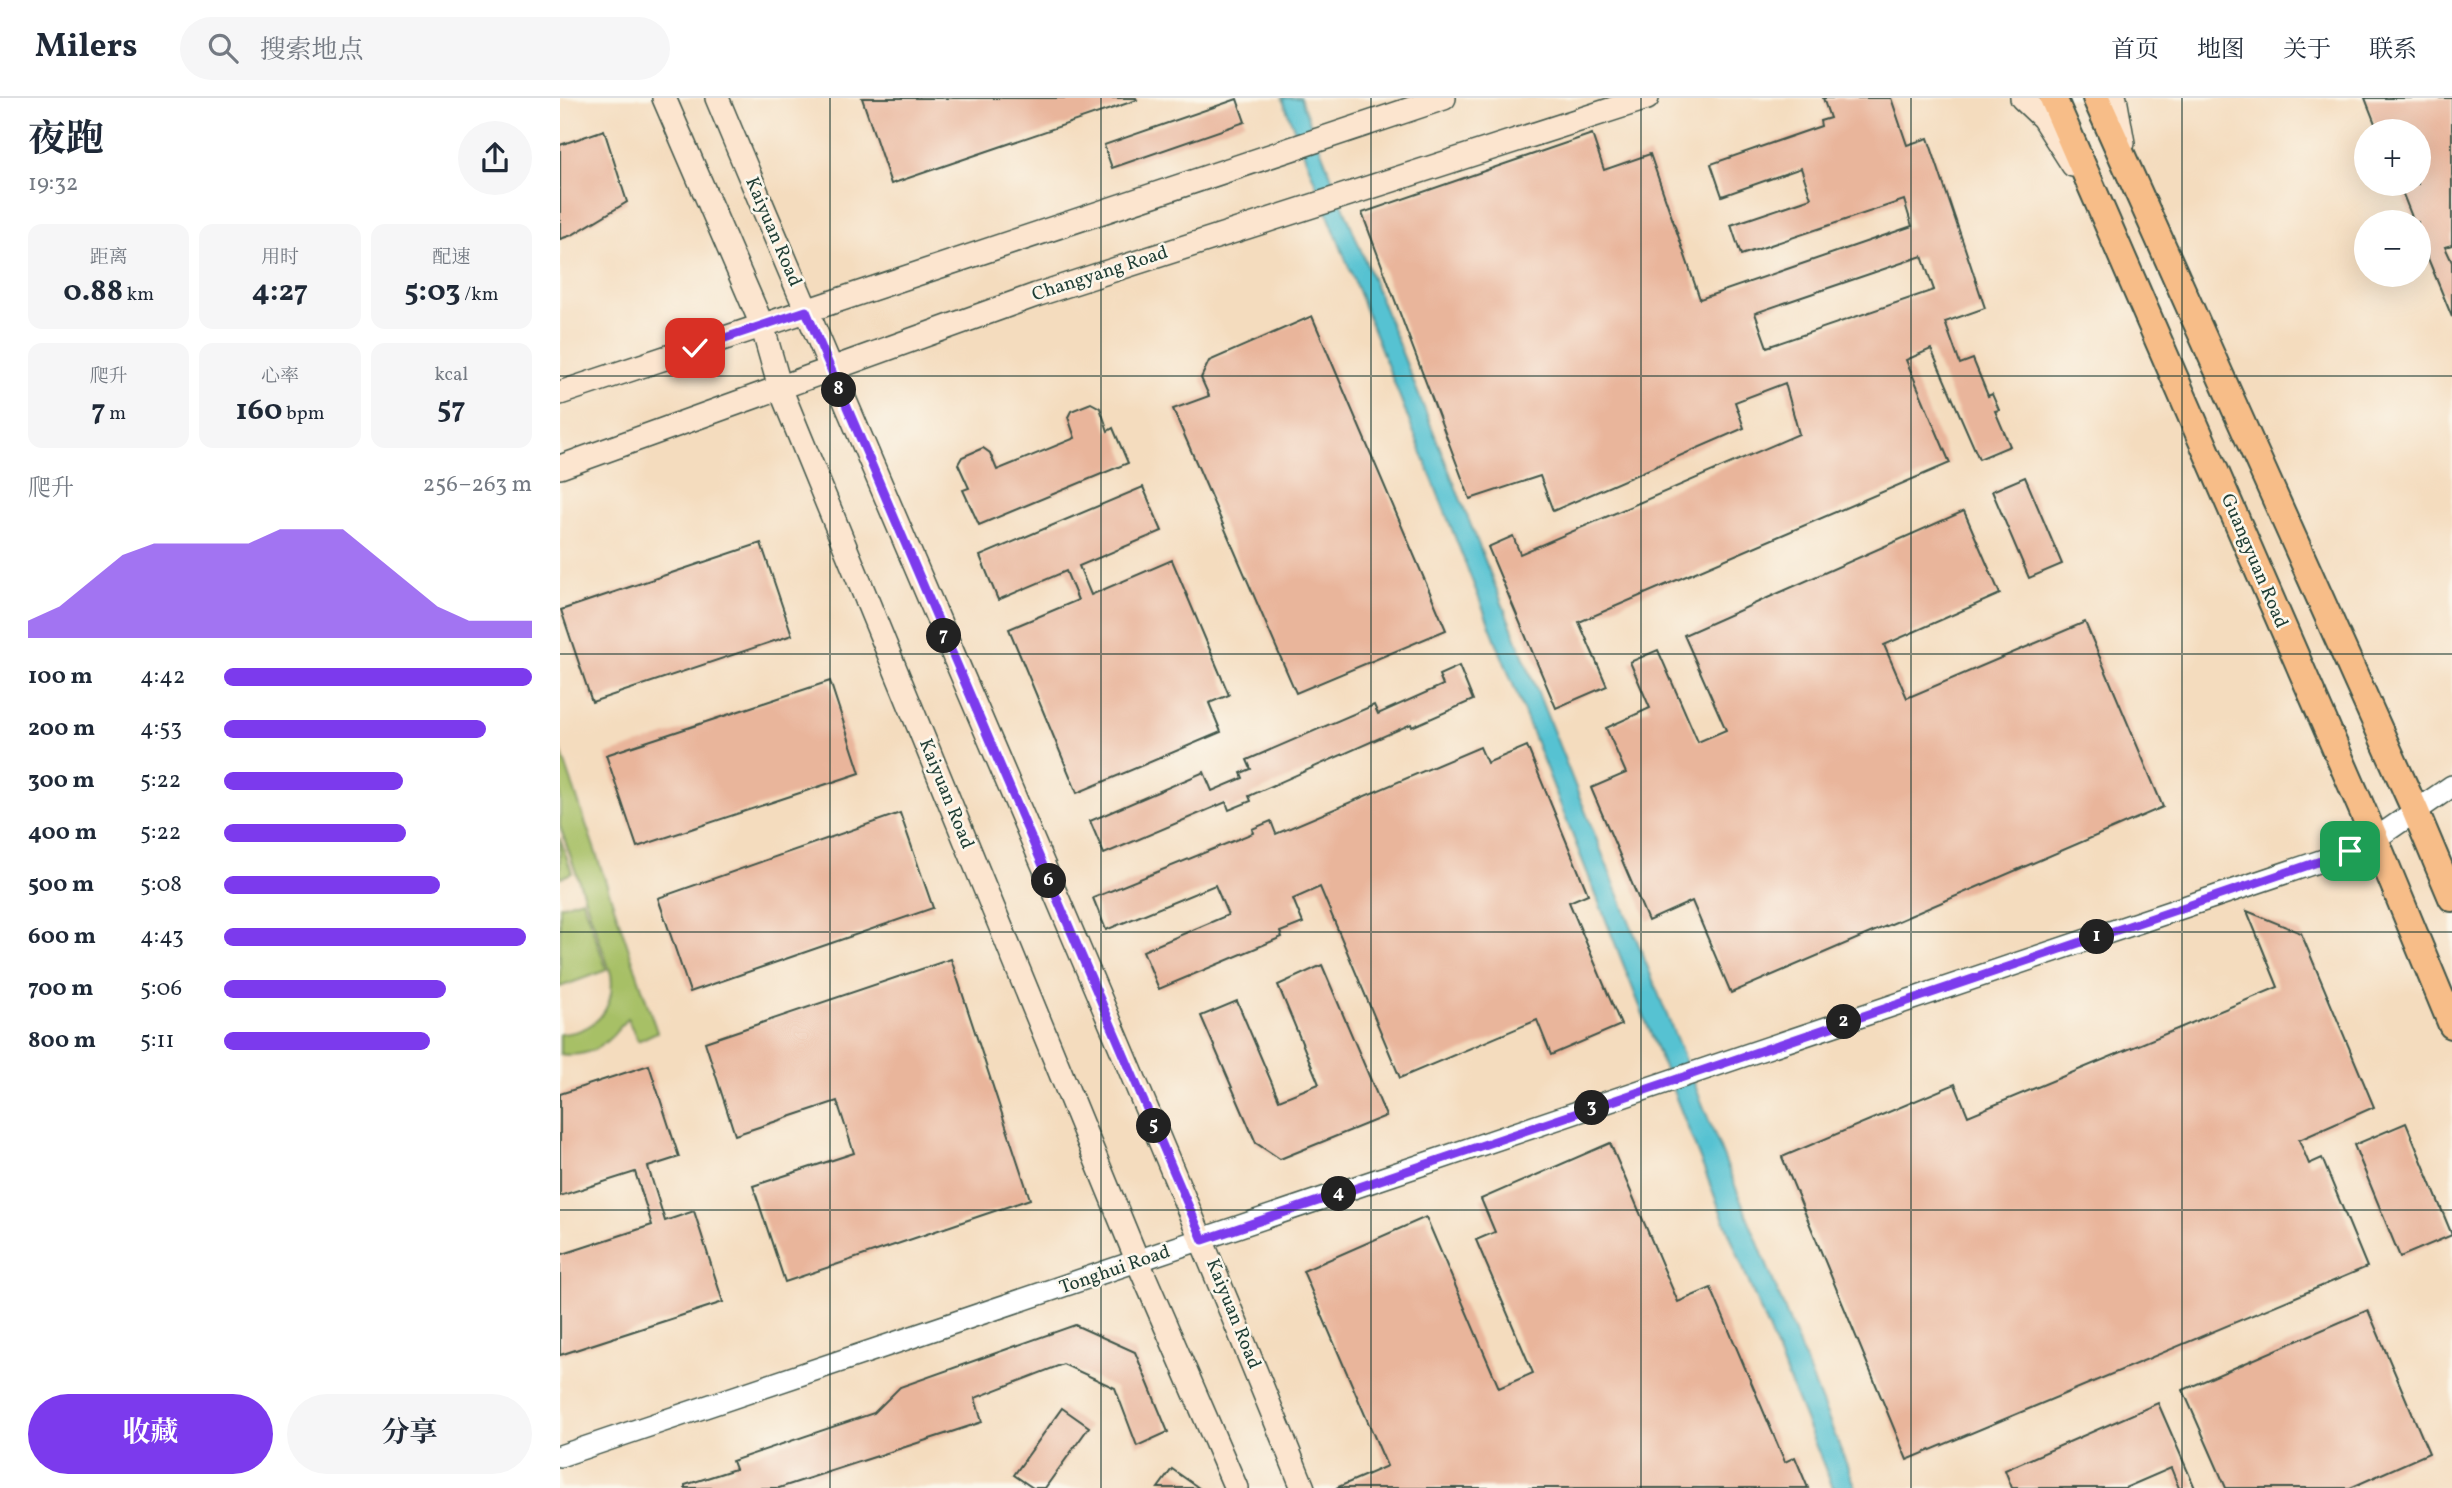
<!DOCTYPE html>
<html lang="zh">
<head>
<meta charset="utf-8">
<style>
	body { margin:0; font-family:Vollkorn,"Noto Serif SC",serif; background:#f6f6f7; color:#1f2937; height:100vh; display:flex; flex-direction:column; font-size:26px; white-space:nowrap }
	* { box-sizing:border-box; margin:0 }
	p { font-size:23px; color:#747a83 }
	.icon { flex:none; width:38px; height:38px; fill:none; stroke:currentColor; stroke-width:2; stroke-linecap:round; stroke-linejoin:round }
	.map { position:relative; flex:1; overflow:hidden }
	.side { display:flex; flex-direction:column; background:#fff; width:560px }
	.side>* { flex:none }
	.buttons { position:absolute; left:1794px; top:21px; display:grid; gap:14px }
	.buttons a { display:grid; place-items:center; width:77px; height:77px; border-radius:50%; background:#fff; box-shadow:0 7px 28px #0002; font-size:35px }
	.pin { position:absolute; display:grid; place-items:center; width:60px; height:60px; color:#fff; margin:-30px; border-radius:14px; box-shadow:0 4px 10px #0006 }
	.km { position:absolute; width:35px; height:35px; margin:-18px; border-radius:50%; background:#222; color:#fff; font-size:19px; line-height:35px; text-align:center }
	.round { display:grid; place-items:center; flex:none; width:74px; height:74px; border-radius:37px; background:#f6f6f7 }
	.overview { display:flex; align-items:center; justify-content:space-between; height:119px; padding:0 28px }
	h1 { font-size:38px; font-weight:700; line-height:52px }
	.stats { display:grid; grid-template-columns:repeat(3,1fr); gap:10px; height:119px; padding:7px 28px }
	.stats div { display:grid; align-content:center; border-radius:14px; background:#f6f6f7; text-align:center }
	.stats b { font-size:30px; font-weight:700 }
	.stats small { font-size:19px; font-weight:400 }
	.stats p { font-size:19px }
	.chart { height:196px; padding:14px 28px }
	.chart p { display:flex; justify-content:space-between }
	.chart svg { width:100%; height:126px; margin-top:7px; fill:#7c3aed; opacity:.7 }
	.primary-button { display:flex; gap:14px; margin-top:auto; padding:14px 28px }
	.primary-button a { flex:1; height:80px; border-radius:42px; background:#7c3aed; color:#fff; font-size:28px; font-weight:700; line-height:80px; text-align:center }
	.primary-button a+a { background:#f6f6f7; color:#1f2937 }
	ul { padding:0 28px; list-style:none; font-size:23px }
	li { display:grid; grid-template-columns:112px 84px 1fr; align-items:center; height:52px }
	li i { height:18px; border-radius:9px; background:#7c3aed }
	header { display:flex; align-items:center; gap:42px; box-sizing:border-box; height:98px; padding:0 35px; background:#fff; border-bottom:2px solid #e0e1e3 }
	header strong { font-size:33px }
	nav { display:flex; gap:38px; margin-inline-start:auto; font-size:24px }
	.search { width:490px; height:63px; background:#f6f6f7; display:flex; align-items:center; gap:18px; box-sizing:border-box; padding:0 24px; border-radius:38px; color:#747a83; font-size:26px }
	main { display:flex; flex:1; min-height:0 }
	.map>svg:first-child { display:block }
</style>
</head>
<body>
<header>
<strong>Milers</strong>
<div class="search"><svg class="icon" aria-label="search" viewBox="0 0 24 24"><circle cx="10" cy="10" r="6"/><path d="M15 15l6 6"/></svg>搜索地点</div>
<nav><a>首页</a><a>地图</a><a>关于</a><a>联系</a></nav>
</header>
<main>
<section class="side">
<div class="overview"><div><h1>夜跑</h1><p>19:32</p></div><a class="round"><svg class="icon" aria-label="share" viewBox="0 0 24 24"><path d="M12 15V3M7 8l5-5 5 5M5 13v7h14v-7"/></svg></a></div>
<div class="stats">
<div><p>距离</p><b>0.88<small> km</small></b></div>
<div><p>用时</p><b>4:27</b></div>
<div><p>配速</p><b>5:03<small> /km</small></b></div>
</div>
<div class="stats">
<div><p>爬升</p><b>7<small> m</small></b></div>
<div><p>心率</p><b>160<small> bpm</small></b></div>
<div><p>kcal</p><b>57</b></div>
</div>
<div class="chart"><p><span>爬升</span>256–263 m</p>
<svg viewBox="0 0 160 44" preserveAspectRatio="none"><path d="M0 44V38L10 33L20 24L30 15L40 11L50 11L60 11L70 11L80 6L90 6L100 6L110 15L120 24L130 33L140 38L150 38L160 38V44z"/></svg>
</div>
<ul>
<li><b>100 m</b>4:42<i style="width:100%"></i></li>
<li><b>200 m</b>4:53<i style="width:85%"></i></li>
<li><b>300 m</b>5:22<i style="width:58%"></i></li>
<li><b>400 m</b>5:22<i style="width:59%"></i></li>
<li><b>500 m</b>5:08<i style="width:70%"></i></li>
<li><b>600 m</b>4:43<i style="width:98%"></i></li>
<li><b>700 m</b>5:06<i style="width:72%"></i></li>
<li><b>800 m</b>5:11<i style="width:67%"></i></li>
</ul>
<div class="primary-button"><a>收藏</a><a>分享</a></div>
</section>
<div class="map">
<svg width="1892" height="1390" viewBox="0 0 1892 1390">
	<rect width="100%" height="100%" fill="#fbf7ec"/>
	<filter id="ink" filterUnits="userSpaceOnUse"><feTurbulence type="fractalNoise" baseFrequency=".0143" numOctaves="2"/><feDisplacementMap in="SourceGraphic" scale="14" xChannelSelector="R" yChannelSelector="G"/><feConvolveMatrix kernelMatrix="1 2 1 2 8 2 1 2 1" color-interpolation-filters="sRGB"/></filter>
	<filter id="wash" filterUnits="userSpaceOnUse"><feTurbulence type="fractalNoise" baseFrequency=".00686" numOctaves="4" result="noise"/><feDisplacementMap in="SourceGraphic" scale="28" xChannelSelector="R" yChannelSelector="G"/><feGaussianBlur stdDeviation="1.57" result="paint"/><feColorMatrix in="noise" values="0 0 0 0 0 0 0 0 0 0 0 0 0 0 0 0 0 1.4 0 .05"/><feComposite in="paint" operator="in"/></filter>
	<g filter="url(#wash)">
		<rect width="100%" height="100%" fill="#f4dcbe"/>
		<!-- green -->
		<g fill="#a7c066" stroke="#637e4d" stroke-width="2">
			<path d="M0,650L97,934L78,943L67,920C50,944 32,961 0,956V936C35,934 56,911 51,876L0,728Z"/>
			<polygon points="0,740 12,775 0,780"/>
			<polygon points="22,801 47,872 0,889 0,808"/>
		</g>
		<!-- water -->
		<polygon fill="#57c2d2" stroke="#3b8083" stroke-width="2" points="722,0 740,0 1296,1390 1273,1390 1183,1170"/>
		<g id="blocks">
			<!-- building -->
			<g fill="#e9b59b" fill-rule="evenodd">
				<polygon points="302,0 576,0 577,2 331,86"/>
				<path d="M1263,0H1331L1347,47L1368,40L1425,210L1385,224L1400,266L1413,261L1428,298L1432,296L1439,312L1435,313L1450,348L1419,361L1371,251L1346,262L1390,365L1019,524L1047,588L996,610L928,449L953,438L960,456L1239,336L1225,285L1175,304L1184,330L993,413L980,378L910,401L802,115L1032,36L1044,72L1090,56L1140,201L1352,128L1344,102L1181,157L1171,127L1251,100L1241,70L1162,98L1151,66L1261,28L1260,23L1270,20ZM1362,158L1374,192L1207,249L1195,215Z"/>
				<polygon points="1805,0 1892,0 1892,147 1885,149 1892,164 1892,219 1858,136 1858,124 1854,124 1839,86 1858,86 1858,33 1818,33"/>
				<polygon points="677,1 685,24 552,70 544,47"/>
				<polygon points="44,32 67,104 12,137 0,141 0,47"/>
				<polygon points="752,218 886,532 736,595 613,311 649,298 641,280 649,263"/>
				<polygon points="531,305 540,310 548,333 553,330 568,365 419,427 403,392 409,390 398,366 402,359 423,350 430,355 437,372 515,340 508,319 511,313"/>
				<polygon points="1465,379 1502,466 1469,480 1432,393"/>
				<polygon points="583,389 602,433 519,468 531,497 612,462 669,597 649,605 661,634 517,695 449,531 518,502 506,473 438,502 420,458"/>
				<polygon points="1404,413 1440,496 1324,547 1347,600 1525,524 1603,709 1171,895 1132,803 1088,823 1031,690 1066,675 1046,630 1090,610 1070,564 1098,552 1138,644 1166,632 1124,537"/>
				<polygon points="201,445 232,537 32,604 1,512"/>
				<polygon points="899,568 913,602 852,629 851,626 689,698 691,703 669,712 666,704 544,756 530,723 644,674 652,693 683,680 681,675 691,671 687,662 814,607 818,616 883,587 879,577"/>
				<polygon points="270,583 300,675 77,749 46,657"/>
				<polygon points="967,648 1028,796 1009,804 1061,927 991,957 977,922 840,980 760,789 733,801 743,825 720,834 722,839 599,891 583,853 668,817 655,787 546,832 533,800 693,735 692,731 711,723 716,736 920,649 927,665"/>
				<polygon points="340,715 373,810 130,894 98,800"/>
				<polygon points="1687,813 1741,835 1814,1009 1739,1042 1749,1066 1762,1060 1807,1169 1347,1362 1222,1059 1395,986 1408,1018 1718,889"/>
				<polygon points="391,861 470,1101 225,1184 193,1088 294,1055 277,1003 175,1037 145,944"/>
				<polygon points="762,867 826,1018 720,1061 696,1045 641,918 677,903 719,1002 759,986 718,887"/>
				<polygon points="89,967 119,1059 88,1069 105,1123 134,1113 163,1204 0,1257 0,1157 92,1127 75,1074 0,1098 0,996"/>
				<polygon points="1846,1025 1892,1137 1840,1159 1794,1047"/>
				<polygon points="1050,1045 1118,1204 1151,1190 1225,1364 1235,1359 1248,1390 776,1390 827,1368 743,1173 866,1119 939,1290 973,1275 916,1142 935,1134 921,1101"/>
				<polygon points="1808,1212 1869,1355 1790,1390 1666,1390 1623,1292"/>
				<polygon points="515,1227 575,1254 608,1334 577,1348 555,1290 503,1266 415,1300 422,1324 219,1390 125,1390 125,1387 175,1371 172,1363 314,1315 340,1289"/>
				<polygon points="1598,1305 1635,1390 1619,1390 1611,1370 1565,1390 1452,1390 1445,1372"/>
				<polygon points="502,1310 529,1329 485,1390 473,1390 454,1377"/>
				<polygon points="612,1371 639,1390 598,1390"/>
			</g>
		</g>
	</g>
	<g filter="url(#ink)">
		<use href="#blocks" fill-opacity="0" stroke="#3f5549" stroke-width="2"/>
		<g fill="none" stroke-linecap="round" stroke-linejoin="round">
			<!-- tertiary casing -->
			<g stroke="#3f5549" stroke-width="24">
				<polyline id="tertiary" points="0,1358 1790,753 1815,741 1892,688"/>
			</g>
			<!-- secondary casing -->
			<g stroke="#3f5549" stroke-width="26">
				<g id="secondary">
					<polyline points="104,0 202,227 220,290 578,1164 676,1390"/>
					<path d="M157,0C351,464 555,924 743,1390"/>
					<polyline points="1462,0 1483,20 1513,67"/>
					<polyline points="1555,0 1563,45"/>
					<polyline points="0,295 884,0"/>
					<polyline points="0,369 476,197 1087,0"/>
				</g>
			</g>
			<!-- primary casing -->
			<g stroke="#3f5549" stroke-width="30">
				<g id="primary">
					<polyline points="1493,0 1815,741 1892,927"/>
					<polyline points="1536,0 1855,712 1892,800"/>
				</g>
			</g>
			<!-- tertiary -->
			<use href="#tertiary" stroke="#fff" stroke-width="21"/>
			<!-- secondary -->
			<use href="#secondary" stroke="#fce5cf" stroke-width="23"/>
			<!-- primary -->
			<use href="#primary" stroke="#f7bd88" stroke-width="26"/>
		</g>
	</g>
	<g fill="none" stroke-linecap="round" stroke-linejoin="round" filter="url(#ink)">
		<!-- route casing -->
		<g stroke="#fff" stroke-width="14">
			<polyline id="route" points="135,250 246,213 643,1142 1790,753"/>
		</g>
		<!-- route -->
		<use href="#route" stroke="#7c3aed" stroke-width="9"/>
	</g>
	<!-- grid -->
	<path fill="none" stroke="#1f3d34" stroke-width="2" stroke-opacity="0.55" d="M270,0V1390M541,0V1390M811,0V1390M1081,0V1390M1351,0V1390M1622,0V1390M0,278H1892M0,556H1892M0,834H1892M0,1112H1892"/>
	<g text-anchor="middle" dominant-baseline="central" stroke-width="5" stroke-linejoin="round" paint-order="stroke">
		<!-- street labels -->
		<g font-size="19" fill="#1f3d34" stroke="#fbf7ec">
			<text transform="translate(213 134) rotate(67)">Kaiyuan Road</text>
			<text transform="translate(540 176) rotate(-18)">Changyang Road</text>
			<text transform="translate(1694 463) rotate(67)">Guangyuan Road</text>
			<text transform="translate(386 696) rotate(68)">Kaiyuan Road</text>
			<text transform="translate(555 1172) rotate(-19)">Tonghui Road</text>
			<text transform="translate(673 1216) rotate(68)">Kaiyuan Road</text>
		</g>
	</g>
</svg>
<div class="buttons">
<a>+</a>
<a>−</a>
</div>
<div class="pin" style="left:1790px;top:753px;background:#1e9e55"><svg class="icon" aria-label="arrive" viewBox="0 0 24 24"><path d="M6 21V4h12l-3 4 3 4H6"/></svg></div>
<div class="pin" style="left:135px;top:250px;background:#d93025"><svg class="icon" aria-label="check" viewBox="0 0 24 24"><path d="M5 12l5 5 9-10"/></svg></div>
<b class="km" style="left:1537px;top:839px">1</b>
<b class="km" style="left:1284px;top:924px">2</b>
<b class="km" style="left:1032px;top:1010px">3</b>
<b class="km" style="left:779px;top:1096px">4</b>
<b class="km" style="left:594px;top:1028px">5</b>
<b class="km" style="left:489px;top:783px">6</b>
<b class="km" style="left:384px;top:538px">7</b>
<b class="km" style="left:279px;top:292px">8</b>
</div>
</main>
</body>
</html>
